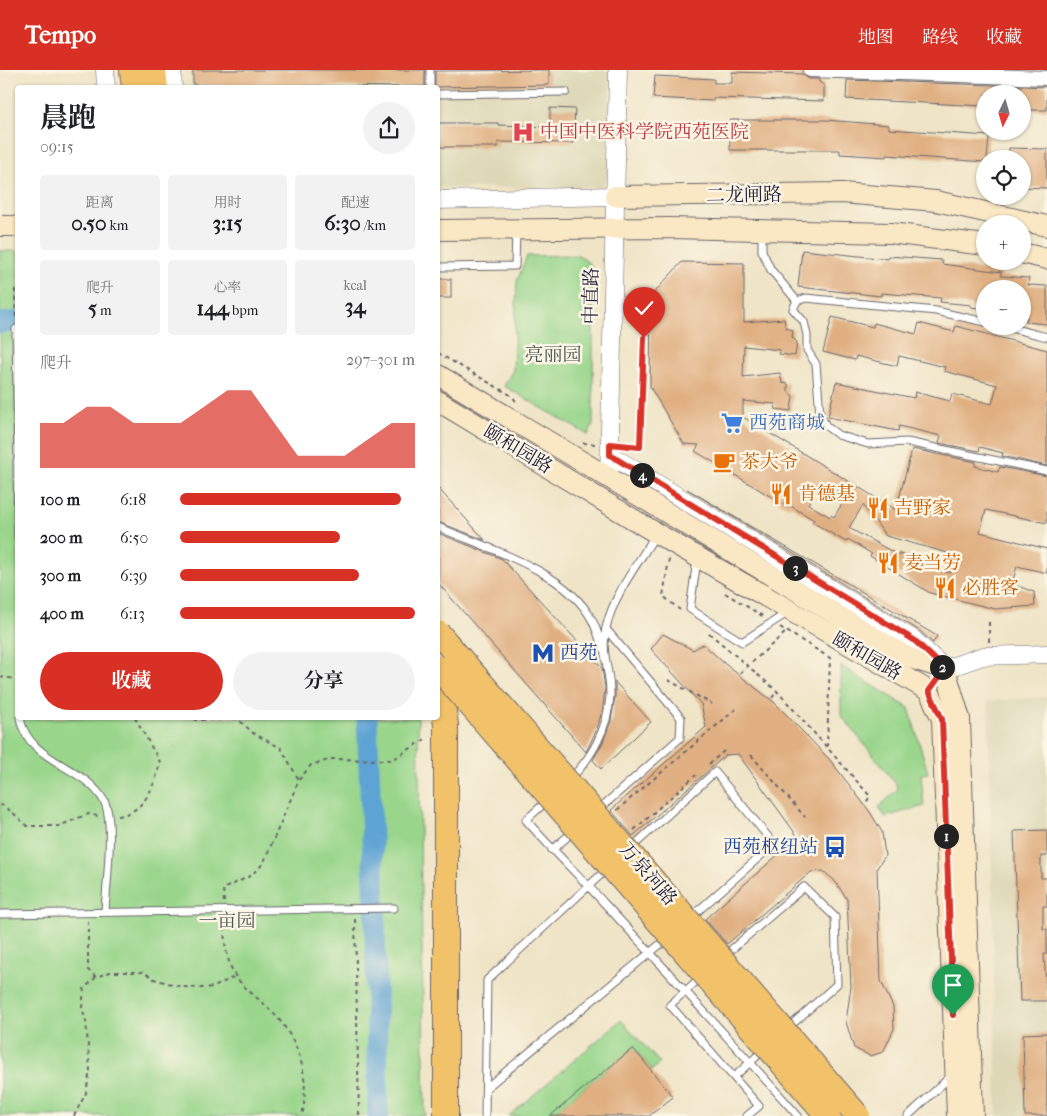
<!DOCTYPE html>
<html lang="zh">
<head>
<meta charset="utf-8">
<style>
	body { margin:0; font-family:"IM FELL French Canon","Noto Serif SC",serif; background:#f2f2f2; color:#202124; height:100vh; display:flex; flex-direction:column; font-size:19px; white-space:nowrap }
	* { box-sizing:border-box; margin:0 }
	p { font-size:16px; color:#757577 }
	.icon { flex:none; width:28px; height:28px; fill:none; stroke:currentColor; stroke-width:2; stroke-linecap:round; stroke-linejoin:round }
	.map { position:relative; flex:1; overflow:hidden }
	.panel { position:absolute; left:15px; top:15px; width:425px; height:635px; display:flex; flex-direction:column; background:#fff; border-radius:5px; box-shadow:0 1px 4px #0004 }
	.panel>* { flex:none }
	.needle { width:32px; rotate:185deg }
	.buttons { position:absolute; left:976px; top:15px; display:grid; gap:10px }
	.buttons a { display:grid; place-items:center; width:55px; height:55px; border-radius:50%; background:#fff; box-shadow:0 1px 4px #0004; font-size:25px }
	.pin { position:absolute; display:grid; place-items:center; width:42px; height:42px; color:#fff; margin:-51px -21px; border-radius:50% 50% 50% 0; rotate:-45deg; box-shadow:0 0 5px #0007 }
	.pin .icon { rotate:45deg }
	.km { position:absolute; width:25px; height:25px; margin:-12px; border-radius:50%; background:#222; color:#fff; font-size:14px; line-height:25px; text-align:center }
	.round { display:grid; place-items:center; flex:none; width:52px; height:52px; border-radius:26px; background:#f2f2f2 }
	.summary { display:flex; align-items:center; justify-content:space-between; height:85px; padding:0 25px }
	h1 { font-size:28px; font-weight:700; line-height:38px }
	.metrics { display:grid; grid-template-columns:repeat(3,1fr); gap:8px; height:85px; padding:5px 25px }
	.metrics div { display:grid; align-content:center; border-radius:5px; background:#f2f2f2; text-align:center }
	.metrics b { font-size:21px; font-weight:700 }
	.metrics small { font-size:14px; font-weight:400 }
	.metrics p { font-size:14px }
	.chart { height:140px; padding:10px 25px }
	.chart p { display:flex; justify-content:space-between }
	.chart svg { width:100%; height:90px; margin-top:5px; fill:#d93025; opacity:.7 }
	.cta { display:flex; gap:10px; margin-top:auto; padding:10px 25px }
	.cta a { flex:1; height:58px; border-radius:30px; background:#d93025; color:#fff; font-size:20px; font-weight:700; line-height:58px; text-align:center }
	.cta a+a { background:#f2f2f2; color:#202124 }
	ul { padding:0 25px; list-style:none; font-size:16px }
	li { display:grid; grid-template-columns:80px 60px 1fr; align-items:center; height:38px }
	li i { height:12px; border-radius:6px; background:#d93025 }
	header { display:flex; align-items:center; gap:30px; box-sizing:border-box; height:70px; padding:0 25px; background:#d93025; color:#fff }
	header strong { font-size:24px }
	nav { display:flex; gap:28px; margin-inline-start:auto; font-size:18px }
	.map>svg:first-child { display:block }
</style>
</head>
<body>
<header>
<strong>Tempo</strong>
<nav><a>地图</a><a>路线</a><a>收藏</a></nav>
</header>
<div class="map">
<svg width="1047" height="1046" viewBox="0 0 1047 1046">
	<rect width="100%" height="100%" fill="#fcf5e5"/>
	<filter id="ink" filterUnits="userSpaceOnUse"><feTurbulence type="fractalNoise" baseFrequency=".02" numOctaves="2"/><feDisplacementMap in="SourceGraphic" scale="10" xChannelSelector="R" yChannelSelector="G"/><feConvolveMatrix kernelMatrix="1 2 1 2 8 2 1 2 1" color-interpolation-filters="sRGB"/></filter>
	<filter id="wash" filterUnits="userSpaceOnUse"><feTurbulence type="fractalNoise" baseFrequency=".0096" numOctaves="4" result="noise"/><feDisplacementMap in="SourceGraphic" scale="20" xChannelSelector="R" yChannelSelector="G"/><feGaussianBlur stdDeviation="1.12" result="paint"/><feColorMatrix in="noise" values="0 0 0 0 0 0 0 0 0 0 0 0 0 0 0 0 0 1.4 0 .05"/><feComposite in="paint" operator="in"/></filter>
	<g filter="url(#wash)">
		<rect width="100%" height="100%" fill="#efe4c6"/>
		<!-- built -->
		<g fill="#ded8b7">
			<polygon points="190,0 610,0 608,107 601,117 438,118 438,18 191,17"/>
			<polygon points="1047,627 1047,1046 997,1046 988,631"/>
		</g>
		<!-- green -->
		<g fill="#99d68b" stroke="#5e7c63">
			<polygon points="0,181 18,181 18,648 418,648 425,1046 0,1046"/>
			<polygon points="579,185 590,194 593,202 593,354 588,365 504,316 513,300 517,211 527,186"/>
			<polygon points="841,596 909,638 928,703 921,704 924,736 885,747 879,737 897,720 896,714 841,645"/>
			<polygon points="621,950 660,993 652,1000 633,978 550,1046 509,1046"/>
		</g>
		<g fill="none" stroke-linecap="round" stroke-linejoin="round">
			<!-- river -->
			<g stroke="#5da3d3" stroke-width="21">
				<polyline points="0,253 18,251"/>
				<polyline points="367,648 375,840 378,1046"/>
			</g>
		</g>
		<g id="blocks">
			<!-- building -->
			<g fill="#e0b082" fill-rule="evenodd">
				<polygon points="193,0 425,0 425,17 193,15"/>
				<polygon points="549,0 549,15 435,17 435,1"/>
				<polygon points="732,2 802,4 809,9 819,9 819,12 824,15 824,31 713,28 713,31 653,28 655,6 714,9 714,13 732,13"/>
				<polygon points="847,10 1047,17 1047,40 1022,40 1022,24 985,24 985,36 846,29"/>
				<polygon points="550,38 575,39 573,73 498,72 498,77 438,77 438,53 498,53 498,55 550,57"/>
				<polygon points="730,50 825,50 889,55 889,59 989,66 987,89 985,92 887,85 887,87 840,84 840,80 730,80"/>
				<polygon points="1009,78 1047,79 1047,118 1022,117 1022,89 1009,89"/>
				<polygon points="802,180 888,189 888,186 942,190 942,194 1001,202 1001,206 1029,208 1028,215 1047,216 1047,254 1026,252 1027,246 1022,245 1022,219 985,219 985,239 971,237 971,235 940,232 941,228 881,223 881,226 798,217"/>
				<path d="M682,192L744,193V252L784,249L786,258L793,260L792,267L797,272L795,286L779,284L780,280L744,276L743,307L780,303L782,313L788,314V322L793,326L791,341L775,339L776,334L743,331V347L896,440L912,379L976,392L975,396L998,402L1000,397L1047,406V453L986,440L980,462L1047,479V503L1017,496L1012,514L1034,522L1035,536L995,539L930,523L870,486L872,484L848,469L846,472L812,452L814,450L789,435L788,437L695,381L699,375L684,374L650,317L651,226ZM820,414L845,429L834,447L831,445L830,447L808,434ZM863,435L886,466L955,485L950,503L933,499L898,483L900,486L849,458Z"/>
				<rect x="438" y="209" width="13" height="19"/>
				<polygon points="832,247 873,257 874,253 916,264 919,253 954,262 956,256 1047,280 1047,396 1002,386 1003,383 980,377 979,381 939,373 941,366 899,356 898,361 828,347 836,312 914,328 915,322 950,331 952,324 992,334 997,315 944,301 945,297 899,286 897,296 856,286 855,290 823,282"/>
				<polygon points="438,418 485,470 438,452"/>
				<polygon points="687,419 937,566 933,573 920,561"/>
				<polygon points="438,463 502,489 602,598 605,617 603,637 597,659 586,682 438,513"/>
				<polygon points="663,564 693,580 703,574 725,594 775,633 830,690 870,742 882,762 885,786 877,798 881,911 893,937 894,959 883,982 870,986 854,978 846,952 851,916 847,829 834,810 823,801 811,802 727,874 705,849 798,767 738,684 726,685 633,766 611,740 706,657 701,634 651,579"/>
				<polygon points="615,612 651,652 601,699 593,690 602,674 611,651 615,626"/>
				<polygon points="1047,760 1047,786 1041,786 1041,808 1047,808 1047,836 1043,836 1043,859 1047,859 1047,884 1044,884 1047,931 1020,931 1014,761"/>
				<polygon points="1047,963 1047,1046 1025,1046 1023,964"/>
				<polygon points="633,978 673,1027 649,1046 550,1046"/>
			</g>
		</g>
	</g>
	<g filter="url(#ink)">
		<use href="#blocks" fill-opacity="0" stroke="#6a666c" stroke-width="1"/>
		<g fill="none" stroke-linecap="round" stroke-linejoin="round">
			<!-- service casing -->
			<g stroke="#6a666c" stroke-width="9">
				<g id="service">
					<polyline points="430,18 430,0"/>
					<polyline points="438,24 566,22"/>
					<polyline points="762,161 762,181 771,200 797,231"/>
					<polyline points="438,197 515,196 516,162"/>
					<polyline points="985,252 936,241 806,228 797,231 793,239 804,252 807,265 807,280 816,294 820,344 826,356 838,365 868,374 907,372 1047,401"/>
					<polyline points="1003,256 1047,267"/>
					<polyline points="16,259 18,391"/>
					<polyline points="17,391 18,467"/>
					<path d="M438,457C486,478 566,500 592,550C597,559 599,569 603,579"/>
					<polyline points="697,490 690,539 742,572 787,543"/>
					<path d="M20,648C28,692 84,695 104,731C115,750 106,817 105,842"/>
					<path d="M569,710C592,688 608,658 610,626C611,601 600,584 606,558C614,523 638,494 656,464"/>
					<path d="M549,729L526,750C551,779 579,805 604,833C669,903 734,974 798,1046"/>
					<polyline points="597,741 680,668 681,648 606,559"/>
					<polyline points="630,779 715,702 774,774 690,848"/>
					<polyline points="552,780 575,760"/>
					<polyline points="0,844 394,838"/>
					<polyline points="724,886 804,817 835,847 837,914 787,959"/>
					<polyline points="701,907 670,935 759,1036 747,1046"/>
					<polyline points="735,1006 766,978"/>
					<polyline points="486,1018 669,867"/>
					<polyline points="485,1046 487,910 607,799"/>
					<polyline points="908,1046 951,1006"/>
				</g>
			</g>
			<!-- minor casing -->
			<g stroke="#6a666c" stroke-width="16">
				<polyline id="minor" points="810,0 1047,8"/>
			</g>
			<!-- tertiary casing -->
			<g stroke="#6a666c" stroke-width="19">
				<g id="tertiary">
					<polyline points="105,0 106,18"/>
					<polyline points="172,0 173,18"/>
					<polyline points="438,130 615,126"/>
					<polyline points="610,385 914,570 944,598"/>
					<polyline points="609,407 618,0"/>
					<polyline points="945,599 983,586 1047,584"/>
				</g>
			</g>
			<!-- secondary casing -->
			<g stroke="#6a666c" stroke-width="22">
				<g id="secondary">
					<polyline points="615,126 842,123 936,131 1047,156"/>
					<polyline points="0,156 18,156"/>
					<polyline points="438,160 669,158 890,163 985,175"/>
					<polyline points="1022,183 1047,189"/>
					<polyline points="438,305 907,587 945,599 960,649 973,1046"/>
					<polyline points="438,331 656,463 929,621 942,649 957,1046"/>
				</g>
			</g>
			<!-- trunk casing -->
			<g stroke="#6a666c" stroke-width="26">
				<g id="trunk">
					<polyline points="132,0 134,18"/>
					<polyline points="154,0 156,18"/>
					<polyline points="438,623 442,629 446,655 446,1046"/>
				</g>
			</g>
			<!-- path -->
			<g stroke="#6a666c" stroke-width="2" stroke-dasharray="4 4" stroke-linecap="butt">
				<polyline points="15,219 16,249"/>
				<polyline points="438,283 512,326 518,334"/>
				<polyline points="583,373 596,374"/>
				<polyline points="623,375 640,377 645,220"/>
				<polyline points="669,489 663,526 680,540"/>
				<polyline points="725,523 764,547"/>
				<polyline points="989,552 989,572"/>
				<polyline points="780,557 830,588 827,677"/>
				<polyline points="709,563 777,621 870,726 866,733"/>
				<polyline points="740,603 787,561"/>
				<polyline points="0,607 18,609"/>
				<polyline points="668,610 712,634"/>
				<polyline points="772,628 777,621"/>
				<polyline points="194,648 196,650 238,649 253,663 281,678 299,710"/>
				<polyline points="751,685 805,747"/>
				<polyline points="709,694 724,681"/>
				<polyline points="0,734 12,742 27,756 59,756 88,744 98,746"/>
				<polyline points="617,740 736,639"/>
				<path d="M118,746C145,742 155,715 160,692L135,648"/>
				<polyline points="634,760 696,705"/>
				<polyline points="224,832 223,819 250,806 263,794 299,710 311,695 332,689 392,690 427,668"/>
				<path d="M224,849C224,868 225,884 233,902C239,914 255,926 265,935C298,965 311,1003 302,1046"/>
				<polyline points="355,849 359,1046"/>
				<polyline points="88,851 88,900 96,907"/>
				<polyline points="74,1046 86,1023 90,1000 86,951 82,938 84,919 96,907 110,902 144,902 154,909 182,917 201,918 214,917 236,906"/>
			</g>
			<!-- service -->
			<use href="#service" stroke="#fff" stroke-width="7"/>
			<!-- minor -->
			<use href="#minor" stroke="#fff" stroke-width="14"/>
			<!-- tertiary -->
			<use href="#tertiary" stroke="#fff" stroke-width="18"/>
			<!-- secondary -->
			<use href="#secondary" stroke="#fae7c3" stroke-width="20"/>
			<!-- trunk -->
			<use href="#trunk" stroke="#f2c26a" stroke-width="24"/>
			<!-- trunk-bridge casing -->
			<g stroke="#6a666c" stroke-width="26" stroke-linecap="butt">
				<g id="trunk-bridge">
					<polyline points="438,563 858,1046"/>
					<polyline points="438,598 828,1046"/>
				</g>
			</g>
			<!-- trunk-bridge -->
			<use href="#trunk-bridge" stroke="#f2c26a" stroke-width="24"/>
		</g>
	</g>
	<g fill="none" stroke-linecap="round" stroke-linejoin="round" filter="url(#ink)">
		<!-- route casing -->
		<g stroke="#fff" stroke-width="10">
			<polyline id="route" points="644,268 640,377 610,374 610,385 914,570 945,599 929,621 942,649 953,945"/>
		</g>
		<!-- route -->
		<use href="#route" stroke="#d93025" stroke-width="6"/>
	</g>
	<!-- icons -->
	<defs>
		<g id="hospital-bare" transform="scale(1.725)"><path d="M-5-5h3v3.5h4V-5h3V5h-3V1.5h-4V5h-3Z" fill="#e0444e" stroke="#fcf5e5" stroke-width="2.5" paint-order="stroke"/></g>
		<g id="supermarket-bare" transform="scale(1.725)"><path d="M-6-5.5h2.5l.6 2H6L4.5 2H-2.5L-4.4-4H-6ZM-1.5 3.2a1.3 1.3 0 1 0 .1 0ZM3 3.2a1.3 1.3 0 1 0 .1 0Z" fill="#3f7fe0" stroke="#fcf5e5" stroke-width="2.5" paint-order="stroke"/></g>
		<g id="cafe-bare" transform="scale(1.725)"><path d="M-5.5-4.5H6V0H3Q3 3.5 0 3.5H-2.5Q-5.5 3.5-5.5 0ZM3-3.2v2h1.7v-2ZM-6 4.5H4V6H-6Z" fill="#e8710a" stroke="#fcf5e5" stroke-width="2.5" paint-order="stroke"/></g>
		<g id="restaurant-bare" transform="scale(1.725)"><path d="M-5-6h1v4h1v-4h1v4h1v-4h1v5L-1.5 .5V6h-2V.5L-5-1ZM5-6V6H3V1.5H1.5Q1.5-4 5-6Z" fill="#e8710a" stroke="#fcf5e5" stroke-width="2.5" paint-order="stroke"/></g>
		<g id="metro-bare" transform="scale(1.725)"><path d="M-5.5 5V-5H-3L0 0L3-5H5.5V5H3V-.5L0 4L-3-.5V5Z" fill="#1a4fb4" stroke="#fcf5e5" stroke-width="2.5" paint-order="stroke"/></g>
		<g id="bus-bare" transform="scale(1.725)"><path d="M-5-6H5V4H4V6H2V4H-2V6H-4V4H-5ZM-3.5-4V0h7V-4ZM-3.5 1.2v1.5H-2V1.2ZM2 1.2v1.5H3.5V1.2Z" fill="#1a4fb4" stroke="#fcf5e5" stroke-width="2.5" paint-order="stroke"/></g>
	</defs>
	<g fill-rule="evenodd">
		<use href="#hospital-bare" x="523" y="62"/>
		<use href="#supermarket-bare" x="732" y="353"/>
		<use href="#cafe-bare" x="724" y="392"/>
		<use href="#restaurant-bare" x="781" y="424"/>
		<use href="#restaurant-bare" x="878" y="438"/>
		<use href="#restaurant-bare" x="888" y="493"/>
		<use href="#restaurant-bare" x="945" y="518"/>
		<use href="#metro-bare" x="543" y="583"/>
		<use href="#bus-bare" x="835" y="777"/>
	</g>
	<g text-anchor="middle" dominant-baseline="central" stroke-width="5" stroke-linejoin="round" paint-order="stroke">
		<!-- health labels -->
		<g font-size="19" fill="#be3a42" stroke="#fcf5e5" text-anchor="start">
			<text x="540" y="62">中国中医科学院西苑医院</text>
		</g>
		<!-- street labels -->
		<g font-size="19" fill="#22223b" stroke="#fcf5e5">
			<text transform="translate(744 125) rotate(-1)">二龙闸路</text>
			<text transform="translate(591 226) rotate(-89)">中直路</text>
			<text transform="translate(518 379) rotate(31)">颐和园路</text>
			<text transform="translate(867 586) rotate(30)">颐和园路</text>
			<text transform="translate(648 804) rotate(49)">万泉河路</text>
		</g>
		<!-- park labels -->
		<g font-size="19" fill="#465853" stroke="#fcf5e5">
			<text x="553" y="285">亮丽园</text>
			<text x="227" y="851">一亩园</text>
		</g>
		<!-- shop labels -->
		<g font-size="19" fill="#366cbe" stroke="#fcf5e5" text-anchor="start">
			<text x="749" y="353">西苑商城</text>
		</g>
		<!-- food labels -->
		<g font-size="19" fill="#c56008" stroke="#fcf5e5" text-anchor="start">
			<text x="741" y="392">茶大爷</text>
			<text x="798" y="424">肯德基</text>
			<text x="894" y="438">吉野家</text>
			<text x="904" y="493">麦当劳</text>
			<text x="962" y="518">必胜客</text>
		</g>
		<!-- transit labels -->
		<g font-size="19" fill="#164399" stroke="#fcf5e5" text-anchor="start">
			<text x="560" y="583">西苑</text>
			<text x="818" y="777" text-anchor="end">西苑枢纽站</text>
		</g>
	</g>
</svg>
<div class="buttons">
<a><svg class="needle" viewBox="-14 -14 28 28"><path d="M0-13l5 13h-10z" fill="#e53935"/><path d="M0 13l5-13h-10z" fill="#757577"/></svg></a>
<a><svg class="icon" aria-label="locate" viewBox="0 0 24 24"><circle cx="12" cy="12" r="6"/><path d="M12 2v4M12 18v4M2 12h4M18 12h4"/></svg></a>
<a>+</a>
<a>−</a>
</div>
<div class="pin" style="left:953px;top:945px;background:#1e9e55"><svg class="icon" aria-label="arrive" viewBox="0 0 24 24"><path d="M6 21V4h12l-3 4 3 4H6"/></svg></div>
<div class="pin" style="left:644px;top:268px;background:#d93025"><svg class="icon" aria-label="check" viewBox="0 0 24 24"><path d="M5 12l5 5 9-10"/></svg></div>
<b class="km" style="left:946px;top:766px">1</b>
<b class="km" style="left:942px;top:597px">2</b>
<b class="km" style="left:795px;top:498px">3</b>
<b class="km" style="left:642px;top:405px">4</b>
<section class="panel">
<div class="summary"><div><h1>晨跑</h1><p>09:15</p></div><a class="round"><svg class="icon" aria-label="share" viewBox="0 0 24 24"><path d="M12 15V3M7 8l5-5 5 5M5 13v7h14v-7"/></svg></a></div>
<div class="metrics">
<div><p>距离</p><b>0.50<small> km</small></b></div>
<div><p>用时</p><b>3:15</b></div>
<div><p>配速</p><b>6:30<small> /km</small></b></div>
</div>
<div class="metrics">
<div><p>爬升</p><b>5<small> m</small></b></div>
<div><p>心率</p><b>144<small> bpm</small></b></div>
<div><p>kcal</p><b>34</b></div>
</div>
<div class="chart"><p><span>爬升</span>297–301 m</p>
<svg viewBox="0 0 160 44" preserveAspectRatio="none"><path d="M0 44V22L10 22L20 14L30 14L40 22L50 22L60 22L70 14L80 6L90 6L100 22L110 38L120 38L130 38L140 30L150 22L160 22V44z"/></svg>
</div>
<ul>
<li><b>100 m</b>6:18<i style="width:94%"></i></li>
<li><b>200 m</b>6:50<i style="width:68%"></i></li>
<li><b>300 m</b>6:39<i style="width:76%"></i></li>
<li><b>400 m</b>6:13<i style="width:100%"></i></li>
</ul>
<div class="cta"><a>收藏</a><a>分享</a></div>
</section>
</div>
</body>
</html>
